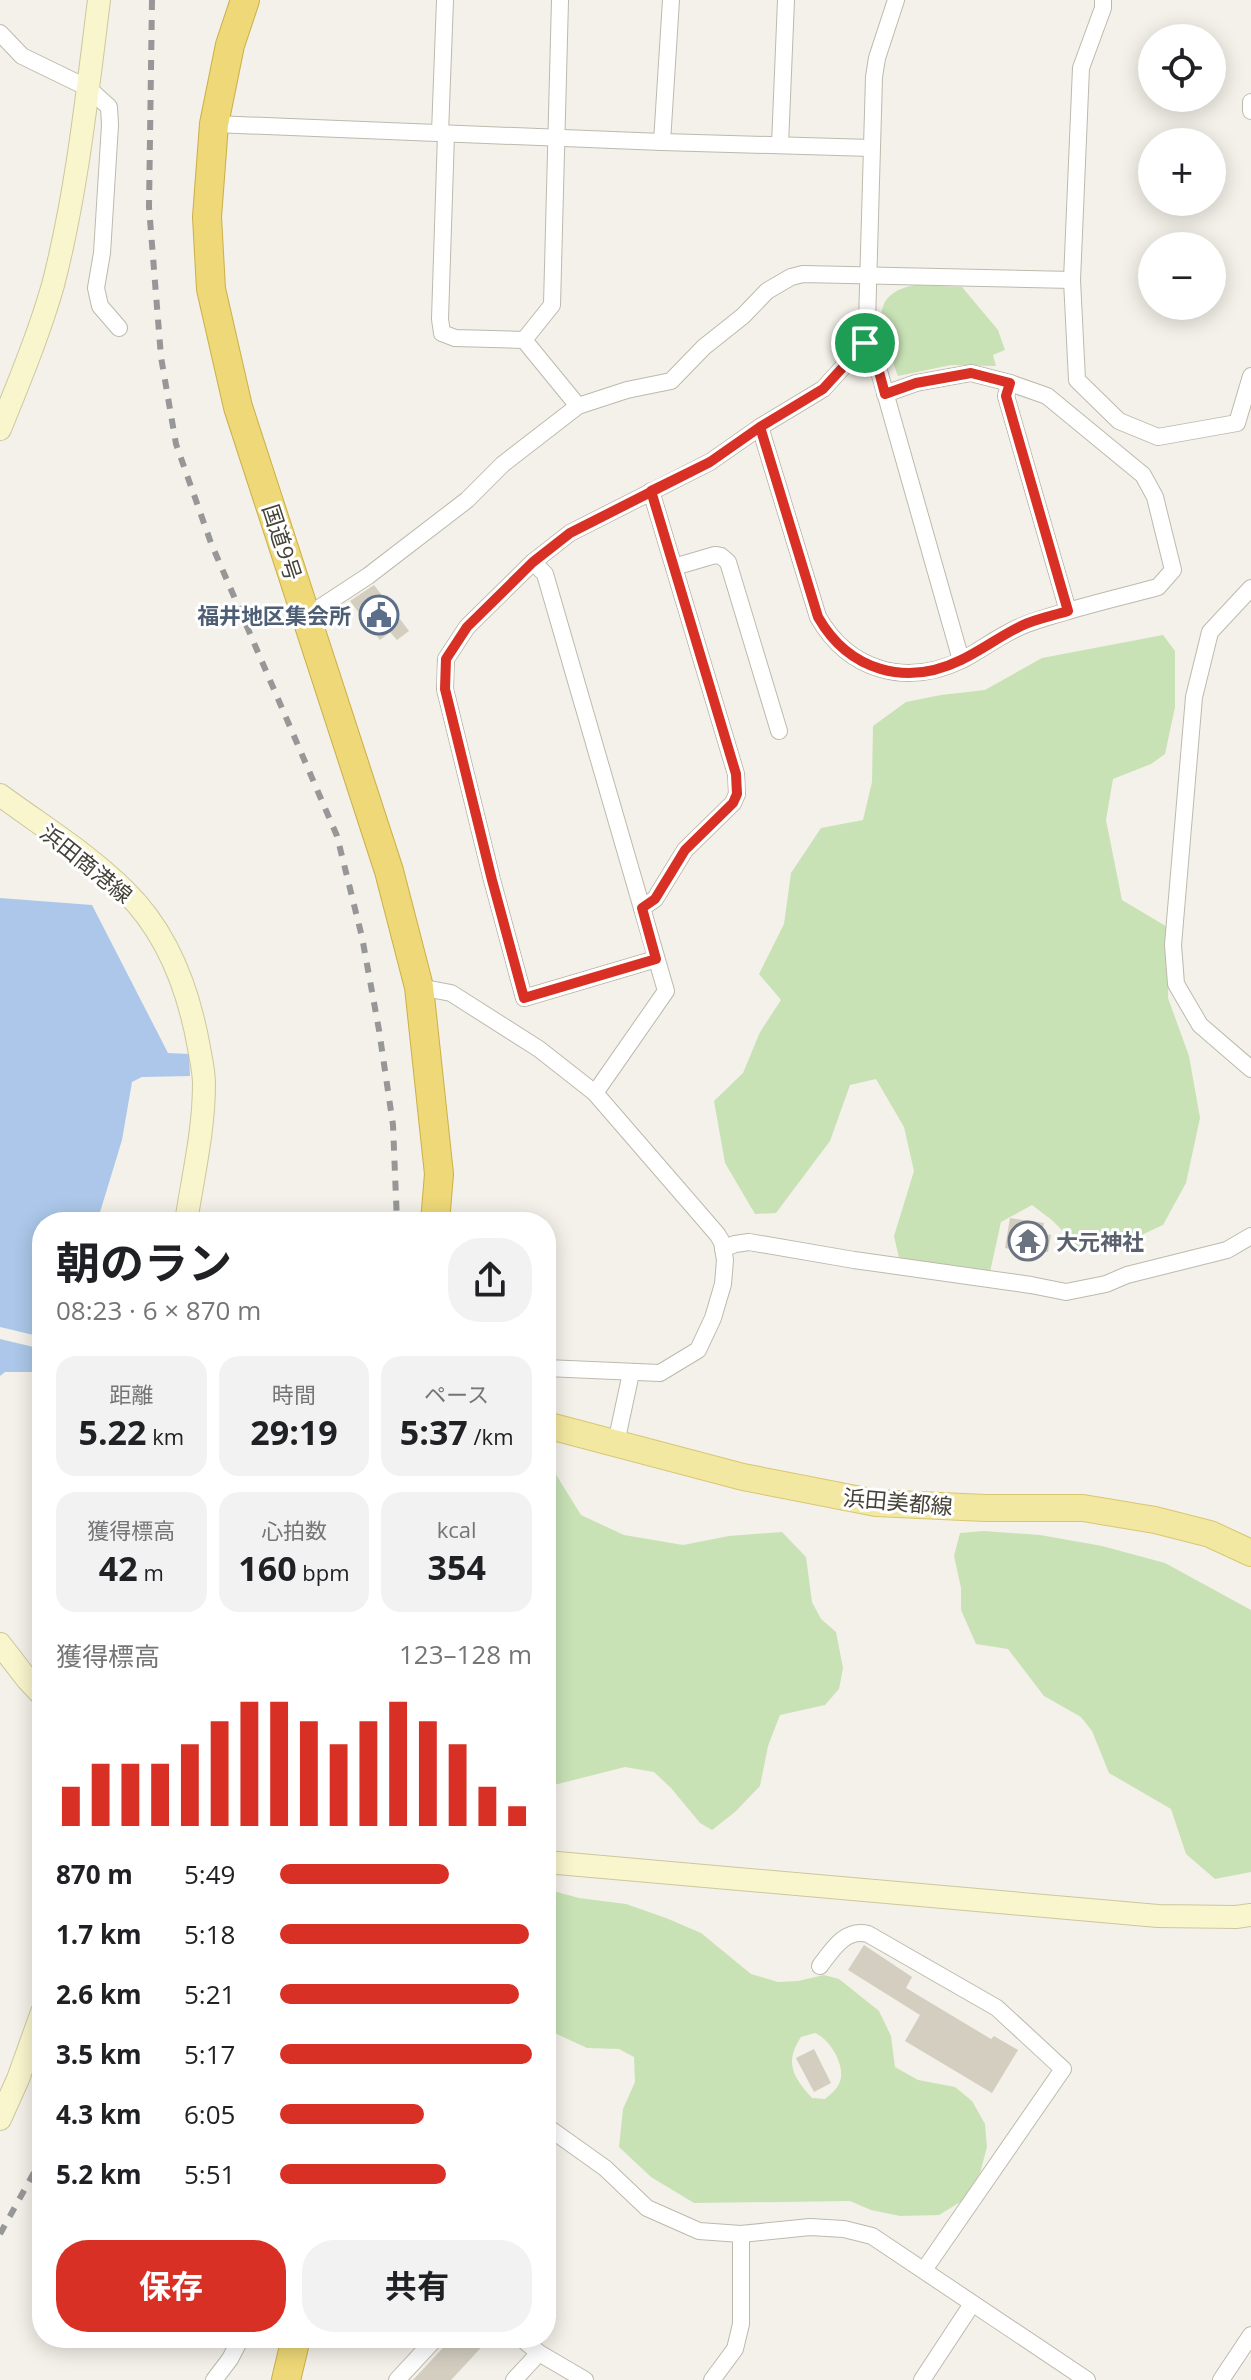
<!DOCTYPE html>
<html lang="ja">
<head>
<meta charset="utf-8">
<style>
	body { margin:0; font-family:"Open Sans","Noto Sans JP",sans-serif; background:#f2f2f2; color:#202124; height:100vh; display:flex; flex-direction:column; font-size:30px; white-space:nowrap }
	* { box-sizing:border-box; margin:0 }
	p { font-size:26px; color:#757577 }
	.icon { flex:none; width:44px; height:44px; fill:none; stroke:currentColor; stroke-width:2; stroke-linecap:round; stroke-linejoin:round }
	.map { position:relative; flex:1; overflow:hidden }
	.panel { position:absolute; left:32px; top:1212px; width:524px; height:1136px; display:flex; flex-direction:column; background:#fff; border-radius:32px; box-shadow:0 4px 20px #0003 }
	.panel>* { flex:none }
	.fabs { position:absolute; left:1138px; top:24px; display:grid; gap:16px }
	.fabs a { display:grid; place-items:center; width:88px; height:88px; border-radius:50%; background:#fff; box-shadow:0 4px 20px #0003; font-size:40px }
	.pin { position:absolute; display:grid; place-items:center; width:68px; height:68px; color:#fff; margin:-34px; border:4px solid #fff; border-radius:50%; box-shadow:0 2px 8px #0007 }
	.round { display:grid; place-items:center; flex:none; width:84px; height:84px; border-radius:32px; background:#f2f2f2 }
	.overview { display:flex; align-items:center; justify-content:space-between; height:136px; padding:0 24px }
	h1 { font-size:44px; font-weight:700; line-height:60px }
	.figures { display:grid; grid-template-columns:repeat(3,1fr); gap:12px; height:136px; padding:8px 24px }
	.figures div { display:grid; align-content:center; border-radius:20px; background:#f2f2f2; text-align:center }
	.figures b { font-size:34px; font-weight:700 }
	.figures small { font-size:22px; font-weight:400 }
	.figures p { font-size:22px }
	.chart { height:224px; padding:16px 24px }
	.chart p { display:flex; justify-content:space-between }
	.chart svg { width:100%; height:144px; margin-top:8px; stroke:#d93025; stroke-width:6 }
	.cta { display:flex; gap:16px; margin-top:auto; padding:16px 24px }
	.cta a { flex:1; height:92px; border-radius:32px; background:#d93025; color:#fff; font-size:32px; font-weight:700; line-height:92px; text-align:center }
	.cta a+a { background:#f2f2f2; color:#202124 }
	ul { padding:0 24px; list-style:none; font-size:26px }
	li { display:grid; grid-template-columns:128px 96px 1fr; align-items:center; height:60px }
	li i { height:20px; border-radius:10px; background:#d93025 }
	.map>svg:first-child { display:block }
</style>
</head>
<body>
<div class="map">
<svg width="1251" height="2380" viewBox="0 0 1251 2380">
	<rect width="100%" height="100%" fill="#f3f1e9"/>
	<!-- green -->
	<g fill="#c8e2b6" fill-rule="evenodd">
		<path d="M916,285L962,287L998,330L1005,350L993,355L996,366L951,365L898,376C886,340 860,294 916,285Z"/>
		<polygon points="1163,635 1175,651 1175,707 1165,754 1151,764 1113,779 1106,820 1122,900 1169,928 1168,998 1189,1056 1200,1118 1186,1183 1163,1225 1126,1242 1079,1248 1053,1221 1032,1205 1001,1222 990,1272 899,1258 894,1236 914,1171 904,1127 876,1079 850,1085 830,1141 776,1213 755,1214 725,1163 714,1101 743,1073 760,1032 781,1000 759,974 784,924 791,873 821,828 863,820 872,782 873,726 906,702 941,695 985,690 1042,658"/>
		<polygon points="546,1463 555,1473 581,1515 624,1535 683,1545 729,1536 782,1532 806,1557 812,1602 821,1619 836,1632 843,1668 839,1689 825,1705 780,1715 768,1746 760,1786 735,1812 712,1830 700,1823 671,1788 654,1772 625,1767 546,1787"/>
		<polygon points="983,1531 1040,1535 1102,1546 1165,1563 1251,1610 1251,1872 1215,1879 1186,1854 1171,1809 1109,1773 1092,1731 1081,1717 1044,1696 1008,1649 976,1644 961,1610 961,1588 954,1556 960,1533"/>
		<path d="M546,1889L579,1898L626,1904L666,1918L701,1933L751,1974L778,1982L798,1981L824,1975L839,1979L879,2011L891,2036L895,2067L918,2080L955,2087L972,2101L985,2124L987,2147L980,2173L962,2201L939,2215L900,2216L871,2210L850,2201L694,2203L651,2177L619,2147L623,2109L635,2082L634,2057L619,2049L587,2048L546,2029ZM815,2033C829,2039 843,2061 841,2077C840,2087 832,2093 825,2099L812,2098C793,2077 784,2063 801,2037Z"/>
	</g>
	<!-- water -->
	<g fill="#acc7e9">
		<polygon points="0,898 92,905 168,1053 189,1054 190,1076 142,1077 132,1082 122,1140 97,1222 42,1222 42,1337 0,1327"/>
		<polygon points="0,1339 42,1349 42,1367 37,1372 5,1372 0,1376"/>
	</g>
	<!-- building -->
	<g fill="#d3cec0">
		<polygon points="374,585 409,631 397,640 390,632 380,640 350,601"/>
		<polygon points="1010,1218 1044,1223 1042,1233 1051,1235 1048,1252 1039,1251 1039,1254 1031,1253 1030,1259 1014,1256 1015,1250 1005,1248"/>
		<polygon points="864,1945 912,1977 906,1988 991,2039 994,2036 1018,2050 992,2093 905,2041 920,2015 848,1970"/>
		<polygon points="814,2049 831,2083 814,2092 796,2058"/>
		<polygon points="452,2338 490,2338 451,2380 413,2380"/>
	</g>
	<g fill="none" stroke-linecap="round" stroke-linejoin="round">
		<!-- street casing -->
		<g stroke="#bdbaac" stroke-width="18">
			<g id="street">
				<polyline points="0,33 22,56 88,88 109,107 110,125 102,253 96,288 100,306 119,328"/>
				<polyline points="1251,102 1251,111"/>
				<polyline points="214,124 662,142 871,148"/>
				<polyline points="440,133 445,0"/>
				<polyline points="446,134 440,319 442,333 455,338 524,340 578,406"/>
				<polyline points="662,142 671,0"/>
				<polyline points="780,145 786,0"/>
				<polyline points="1072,280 1077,380 1119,421 1158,437 1237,423 1251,376"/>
				<polyline points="524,340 552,305 560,0"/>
				<polyline points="865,343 875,357 961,660"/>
				<polyline points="1010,383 1006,396 1068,611"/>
				<path d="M760,427L818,617C849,671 906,687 962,660C983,649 1004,632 1027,624C1069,609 1114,599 1158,587L1173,570L1155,497L1143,475L1047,396L1010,383L971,373L916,383L885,394"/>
				<polyline points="533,562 545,574 666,991 595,1093"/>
				<polyline points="674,567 715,555 721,556 728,562 779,731"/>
				<polyline points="1251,588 1210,632 1194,697 1173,945 1176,984 1200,1025 1251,1069"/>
				<polyline points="307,616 368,576 467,500 503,464 578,406 627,390 671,381 704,347 743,316 767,291 791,277 803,274 1072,280 1081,68 1103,8 1103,0"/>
				<polyline points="642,908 655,899 685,850 733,803 737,794 736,774 651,491"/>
				<polyline points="656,959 524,998 492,880 445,689 446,659 467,627 533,562 570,533 710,462 760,427 823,389 865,343 867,322 874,77 877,58 896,0"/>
				<polyline points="419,987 451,993 539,1049 595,1093 717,1234 722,1242 725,1260 723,1284 713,1318 698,1350 660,1373 546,1368"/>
				<polyline points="723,1249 735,1244 749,1242 854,1260 1031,1285 1066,1292 1106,1284 1127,1275 1227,1250 1251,1236"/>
				<polyline points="616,1443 631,1373"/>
				<path d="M820,1966C832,1950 845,1928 868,1934L997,2008L1063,2069L924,2270"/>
				<polyline points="546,2126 605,2168 647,2208 699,2231 741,2234 810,2227 844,2229 872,2236 1087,2380"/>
				<polyline points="521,2338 539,2353 585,2380"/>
				<polyline points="214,2380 230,2359 241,2338"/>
				<polyline points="397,2380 436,2338"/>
				<polyline points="514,2380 539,2353"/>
				<polyline points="712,2380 735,2349 741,2324 741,2234"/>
				<polyline points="922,2380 972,2304"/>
				<polyline points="1221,2380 1251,2335"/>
			</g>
		</g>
		<!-- secondary casing -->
		<g stroke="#cdc79d" stroke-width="24">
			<g id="secondary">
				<path d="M0,429C19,382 39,334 53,285C77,192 87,95 99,0"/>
				<path d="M0,795C42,826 88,854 125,891C167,932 189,991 199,1048C201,1059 204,1072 204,1084C204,1130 193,1176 186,1222"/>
				<polyline points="0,1644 27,1679 42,1695"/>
				<polyline points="546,1862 1158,1916 1236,1917 1251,1915"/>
				<polyline points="0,2119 18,2079 42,2012"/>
			</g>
		</g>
		<!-- primary casing -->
		<g stroke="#d7c773" stroke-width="28">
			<polyline id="primary" points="546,1425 743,1477 876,1503 985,1508 1083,1508 1155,1520 1210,1534 1251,1553"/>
		</g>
		<!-- highway casing -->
		<g stroke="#ccaf49" stroke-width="30">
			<g id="highway">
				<polyline points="245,0 230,45 214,124 207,217 211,289 238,407 389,871 419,987 439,1174 435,1222"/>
				<polyline points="286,2380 296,2338"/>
			</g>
		</g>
		<!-- street -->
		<use href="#street" stroke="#fff" stroke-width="16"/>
		<!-- secondary -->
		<use href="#secondary" stroke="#f9f5cd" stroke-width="22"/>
		<!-- primary -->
		<use href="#primary" stroke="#f3e8a1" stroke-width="26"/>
		<!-- highway -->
		<use href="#highway" stroke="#eed878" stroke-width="28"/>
		<!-- rail -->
		<g stroke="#979797" stroke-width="6" stroke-dasharray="10 10" stroke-linecap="butt">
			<polyline points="152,0 149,207 161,357 176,444 211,543 337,836 362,937 379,1030 393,1125 397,1222"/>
			<polyline points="0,2234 42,2158"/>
		</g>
	</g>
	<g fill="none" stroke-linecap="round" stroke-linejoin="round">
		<!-- route casing -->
		<g stroke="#fff" stroke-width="16">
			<path id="route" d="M865,343L823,389L760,427L710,462L651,491L736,774L737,794L733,803L685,850L655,899L642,908L656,959L524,998L492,880L445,689L446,659L467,627L533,562L570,533L710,462L760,427L818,617C849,671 906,687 961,660C982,650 1000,636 1021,626C1035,619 1052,616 1068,611L1006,396L1010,383L971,373L916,383L885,394L875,357L865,343"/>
		</g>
		<!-- route -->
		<use href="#route" stroke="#d93025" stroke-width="10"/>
	</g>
	<!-- icons -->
	<defs>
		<g id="civic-ring" transform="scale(2)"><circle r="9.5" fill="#fff" stroke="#5c6f8a" stroke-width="1.5"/><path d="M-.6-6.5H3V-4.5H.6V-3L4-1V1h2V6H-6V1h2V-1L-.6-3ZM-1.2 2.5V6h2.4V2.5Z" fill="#5c6f8a"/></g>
		<g id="temple-ring" transform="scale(2)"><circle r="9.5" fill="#fff" stroke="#6b7280" stroke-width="1.5"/><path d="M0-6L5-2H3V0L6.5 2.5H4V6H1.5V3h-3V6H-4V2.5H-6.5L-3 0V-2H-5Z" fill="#6b7280"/></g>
	</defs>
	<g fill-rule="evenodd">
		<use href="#civic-ring" x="379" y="615"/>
		<use href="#temple-ring" x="1028" y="1241"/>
	</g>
	<g text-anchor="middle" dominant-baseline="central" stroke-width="6" stroke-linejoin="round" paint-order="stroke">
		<!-- street labels -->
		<g font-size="22" fill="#454238" stroke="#fff">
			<text transform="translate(283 542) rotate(72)">国道9号</text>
			<text transform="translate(87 863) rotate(39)">浜田商港線</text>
			<text transform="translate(898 1501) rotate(5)">浜田美都線</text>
		</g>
		<!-- service labels -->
		<g font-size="22" font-weight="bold" fill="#4e5e75" stroke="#fff" text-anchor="end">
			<text x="351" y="615">福井地区集会所</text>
		</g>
		<!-- worship labels -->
		<g font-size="22" font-weight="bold" fill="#5b616d" stroke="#fff" text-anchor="start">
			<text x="1056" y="1241">大元神社</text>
		</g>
	</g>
</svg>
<div class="fabs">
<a><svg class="icon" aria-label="locate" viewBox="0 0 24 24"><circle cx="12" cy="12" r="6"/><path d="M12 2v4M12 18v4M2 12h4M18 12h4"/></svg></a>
<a>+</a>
<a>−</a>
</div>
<div class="pin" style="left:865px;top:343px;background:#1e9e55"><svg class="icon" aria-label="arrive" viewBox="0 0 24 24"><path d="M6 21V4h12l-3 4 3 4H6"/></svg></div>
<section class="panel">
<div class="overview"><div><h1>朝のラン</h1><p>08:23 · 6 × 870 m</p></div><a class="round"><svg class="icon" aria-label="share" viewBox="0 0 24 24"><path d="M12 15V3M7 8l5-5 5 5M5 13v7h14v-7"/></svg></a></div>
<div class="figures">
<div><p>距離</p><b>5.22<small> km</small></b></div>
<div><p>時間</p><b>29:19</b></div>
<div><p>ペース</p><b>5:37<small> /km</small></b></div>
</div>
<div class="figures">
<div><p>獲得標高</p><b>42<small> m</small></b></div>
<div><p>心拍数</p><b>160<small> bpm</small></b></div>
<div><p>kcal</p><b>354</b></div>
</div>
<div class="chart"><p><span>獲得標高</span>123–128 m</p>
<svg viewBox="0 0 160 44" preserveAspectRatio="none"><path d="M5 44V32M15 44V25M25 44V25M35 44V25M45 44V19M55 44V12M65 44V6M75 44V6M85 44V12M95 44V19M105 44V12M115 44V6M125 44V12M135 44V19M145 44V32M155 44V38"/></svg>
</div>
<ul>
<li><b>870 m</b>5:49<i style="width:67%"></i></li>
<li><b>1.7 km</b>5:18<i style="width:99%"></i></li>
<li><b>2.6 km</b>5:21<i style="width:95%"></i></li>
<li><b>3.5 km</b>5:17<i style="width:100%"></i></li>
<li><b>4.3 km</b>6:05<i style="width:57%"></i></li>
<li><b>5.2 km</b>5:51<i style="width:66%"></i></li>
</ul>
<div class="cta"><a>保存</a><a>共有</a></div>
</section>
</div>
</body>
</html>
